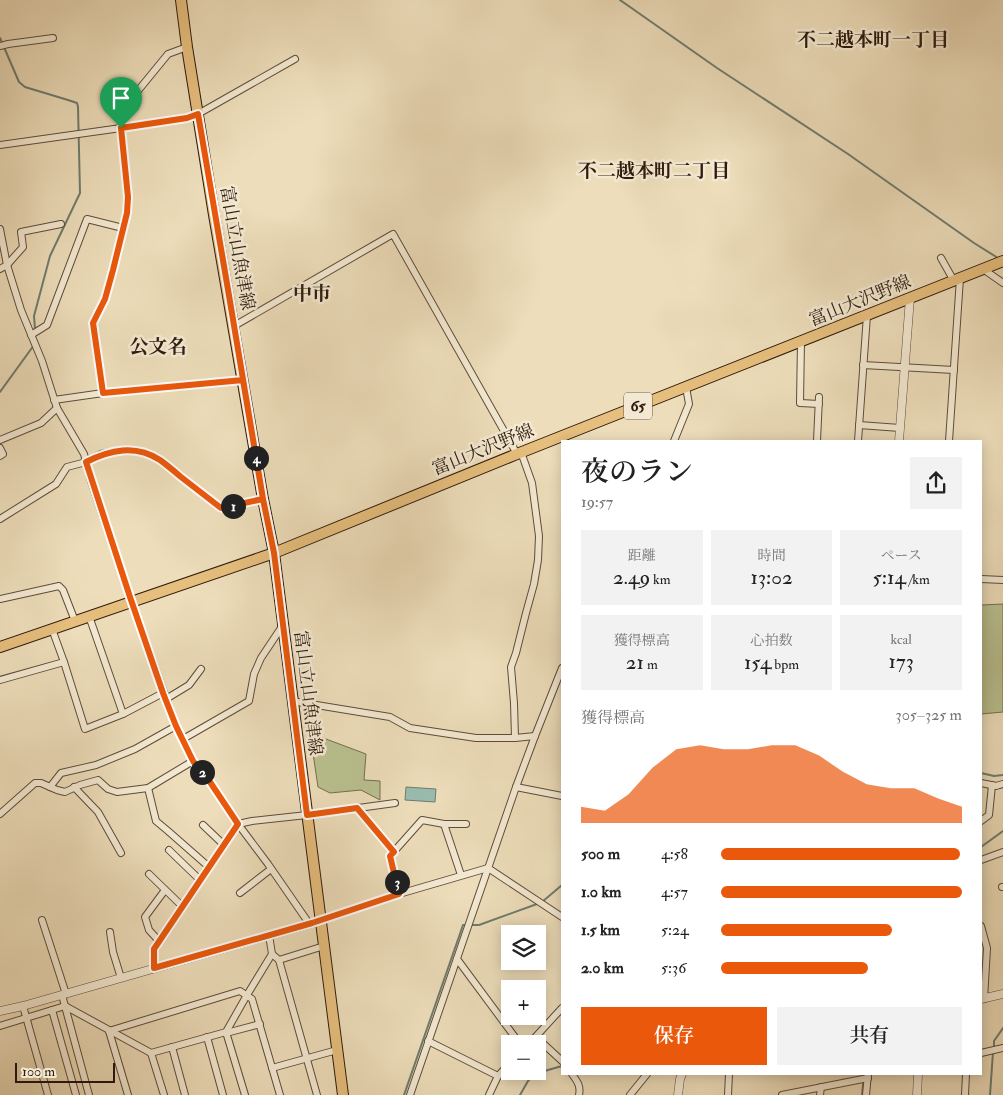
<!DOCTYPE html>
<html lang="ja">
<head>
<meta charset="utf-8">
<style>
	body { margin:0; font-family:"IM FELL Double Pica","Noto Serif JP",serif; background:#f2f2f2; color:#222; height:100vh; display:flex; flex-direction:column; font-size:19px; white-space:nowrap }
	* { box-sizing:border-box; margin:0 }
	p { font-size:16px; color:#767676 }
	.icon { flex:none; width:28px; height:28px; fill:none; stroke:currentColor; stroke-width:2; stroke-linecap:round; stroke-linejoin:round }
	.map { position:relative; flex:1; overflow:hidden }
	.sheet { position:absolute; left:561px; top:440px; width:421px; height:635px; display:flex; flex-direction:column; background:#fff; border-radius:0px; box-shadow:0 2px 12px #0003 }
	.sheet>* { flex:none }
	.tools { position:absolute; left:501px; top:925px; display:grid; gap:10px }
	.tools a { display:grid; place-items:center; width:45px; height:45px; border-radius:0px; background:#fff; box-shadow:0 2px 12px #0003; font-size:25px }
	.scale { position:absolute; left:15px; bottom:12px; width:100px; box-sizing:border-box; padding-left:5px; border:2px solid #2e1b0e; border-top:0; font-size:14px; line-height:18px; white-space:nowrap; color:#2e1b0e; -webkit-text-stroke:4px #f3e9d2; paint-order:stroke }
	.pin { position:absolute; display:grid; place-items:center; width:42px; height:42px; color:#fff; margin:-51px -21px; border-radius:50% 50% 50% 0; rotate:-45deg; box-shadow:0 0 5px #0007 }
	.pin .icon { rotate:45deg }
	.km { position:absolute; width:25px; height:25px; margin:-12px; border-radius:50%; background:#222; color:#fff; font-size:14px; line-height:25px; text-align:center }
	.round { display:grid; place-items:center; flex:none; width:52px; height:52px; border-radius:0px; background:#f2f2f2 }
	.overview { display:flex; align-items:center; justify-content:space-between; height:85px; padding:0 20px }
	h1 { font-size:28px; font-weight:600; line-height:38px }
	.figures { display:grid; grid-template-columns:repeat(3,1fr); gap:8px; height:85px; padding:5px 20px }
	.figures div { display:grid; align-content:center; border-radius:0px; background:#f2f2f2; text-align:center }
	.figures b { font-size:21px; font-weight:600 }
	.figures small { font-size:14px; font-weight:400 }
	.figures p { font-size:14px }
	.chart { height:140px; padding:10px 20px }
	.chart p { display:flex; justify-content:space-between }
	.chart svg { width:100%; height:90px; margin-top:5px; fill:#ea580c; opacity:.7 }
	.primary-button { display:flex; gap:10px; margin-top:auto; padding:10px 20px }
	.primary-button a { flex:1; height:58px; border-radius:0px; background:#ea580c; color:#fff; font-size:20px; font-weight:600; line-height:58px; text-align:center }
	.primary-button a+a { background:#f2f2f2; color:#222 }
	ul { padding:0 20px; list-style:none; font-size:16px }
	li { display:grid; grid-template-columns:80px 60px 1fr; align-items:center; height:38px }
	li i { height:12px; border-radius:6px; background:#ea580c }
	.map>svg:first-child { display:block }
</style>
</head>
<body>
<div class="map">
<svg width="1003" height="1095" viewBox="0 0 1003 1095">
	<rect width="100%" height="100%" fill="#edddba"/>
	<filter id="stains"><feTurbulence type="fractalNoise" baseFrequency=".004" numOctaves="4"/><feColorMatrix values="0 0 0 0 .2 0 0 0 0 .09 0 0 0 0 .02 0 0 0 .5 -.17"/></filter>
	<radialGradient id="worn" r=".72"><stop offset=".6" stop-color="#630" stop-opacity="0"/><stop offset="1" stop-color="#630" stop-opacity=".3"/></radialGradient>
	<!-- green -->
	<g fill="#b9c08f" stroke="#746e4e">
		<polygon points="1003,604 1003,712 981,714 981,605"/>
		<polygon points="310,733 366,754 364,780 380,781 380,800 361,790 330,793 318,787"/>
	</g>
	<!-- water -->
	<polygon fill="#99bcaf" stroke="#6e7c6f" points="406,787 436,789 435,802 405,800"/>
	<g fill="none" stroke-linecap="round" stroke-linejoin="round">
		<!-- stream -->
		<g stroke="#6e7c6f" stroke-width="2">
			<polyline points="620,0 717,68 848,154 974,243 998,258"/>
			<polyline points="0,38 19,82 25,87 68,100 77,103 78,107 80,193 50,256 34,316 35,329"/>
			<polyline points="0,392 34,345"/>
			<polyline points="981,773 994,776 1003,775"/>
			<polyline points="981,847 1003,831"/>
			<polyline points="542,902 562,885"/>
			<polyline points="471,925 479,925 537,904"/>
			<polyline points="994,1047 994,1041 1003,1028"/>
			<polyline points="404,1095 463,925 466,925"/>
			<polyline points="520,1095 528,1081 534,1074 562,1066"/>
			<polyline points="862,1095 864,1074"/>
			<polyline points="990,1095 993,1052"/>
		</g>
		<!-- minor casing -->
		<g stroke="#5e4c39" stroke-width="8">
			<g id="minor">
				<polyline points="0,46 8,44 53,38"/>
				<polyline points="0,145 121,128 187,118 198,114 295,59"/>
				<polyline points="0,229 7,265 21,310 42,361 57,408 84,454 91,481 130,597 176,726 193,761 210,782 238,824 268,864 306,919 308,924"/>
				<polyline points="941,258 954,281"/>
				<polyline points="0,269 7,265 23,247 21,232 61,224"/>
				<polyline points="983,269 1003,283"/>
				<polyline points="234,326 393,234 517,454"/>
				<polyline points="31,335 47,325 87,219 123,228"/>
				<polyline points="801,341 800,403 819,404"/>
				<polyline points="863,365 954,370"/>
				<polyline points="103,393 93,323 105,299 113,270 127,213 128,197 121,128 121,115 123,109 168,54 187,47"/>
				<polyline points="54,400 103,393 243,380"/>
				<polyline points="859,425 900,428"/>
				<polyline points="0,440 41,423 57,408"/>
				<polyline points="674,441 689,404 686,387"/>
				<polyline points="817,441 819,397"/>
				<polyline points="858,441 867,315"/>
				<polyline points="949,441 960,278"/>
				<polyline points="0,448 3,454 0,456"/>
				<polyline points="0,519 56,484 67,467 86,462 101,454 118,451 134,450 146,453 160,460 221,509 263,499"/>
				<polyline points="981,579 1003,580"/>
				<polyline points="0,599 59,586 63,590 75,621"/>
				<polyline points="89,616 123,714"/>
				<polyline points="52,629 64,662 85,729 123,714 163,693"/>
				<polyline points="0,680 64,662"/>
				<polyline points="166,699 189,685 201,669"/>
				<polyline points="292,701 390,717 410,728 476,738 515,738 535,736"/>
				<polyline points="515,738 514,703 511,667 516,653 526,613 534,584 538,560 539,536 532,483 521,452"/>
				<polyline points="183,739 249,701 254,674 261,658 283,625"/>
				<polyline points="981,783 996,786 1003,784"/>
				<polyline points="50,787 61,773 96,765 135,749 176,726"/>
				<polyline points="74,787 98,812 121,853"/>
				<polyline points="516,787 562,796"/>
				<polyline points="148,788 156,821 168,831 209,867"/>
				<polyline points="357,808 394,852"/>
				<polyline points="0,814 35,783 41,783 57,790 65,792 80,785 98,780 108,789 117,792 148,788 193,761"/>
				<polyline points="981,821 989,815 992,785"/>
				<polyline points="444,824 461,875"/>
				<polyline points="203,825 224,845"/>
				<polyline points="169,850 200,880"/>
				<polyline points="981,860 1003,852"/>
				<polyline points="149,874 182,906"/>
				<polyline points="1002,887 1003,887"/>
				<polyline points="240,893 271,869"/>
				<polyline points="399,894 390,856 422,820 444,824 466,824"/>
				<polyline points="42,920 66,994"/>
				<polyline points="320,921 399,894 488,868 562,917"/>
				<polyline points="981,926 987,948 984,999"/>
				<polyline points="110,932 113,952 121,978"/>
				<polyline points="159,941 149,930 145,917 165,890"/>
				<polyline points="272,954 279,960 317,1095"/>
				<polyline points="457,959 520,1044"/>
				<polyline points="279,960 324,946"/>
				<polyline points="154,968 154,949 238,824 252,821 307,815 395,803"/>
				<polyline points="62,995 89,1095"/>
				<polyline points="23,1006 48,1095"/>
				<polyline points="52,1010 76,1095"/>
				<polyline points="0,1026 65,1006 151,1053"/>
				<polyline points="109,1031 240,991 252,999 280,1095"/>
				<polyline points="109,1031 128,1095"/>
				<polyline points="207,1037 223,1095"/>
				<polyline points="536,1037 562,1061"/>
				<polyline points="428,1041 498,1076"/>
				<polyline points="529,1044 562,1008"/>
				<polyline points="172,1047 185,1095"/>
				<polyline points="981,1053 1003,1048"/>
				<polyline points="272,1068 337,1050"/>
				<path d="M572,1074C577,1081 581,1086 579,1095"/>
				<polyline points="164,1095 151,1053 226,1032 230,1032 260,1024"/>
				<polyline points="245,1095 226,1032 247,995 272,954 269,935"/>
				<polyline points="410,1095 516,787 535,736 562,668"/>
				<polyline points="489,1095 498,1076 510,1063"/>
				<polyline points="630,1095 647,1074"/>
				<polyline points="728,1095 729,1074"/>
				<polyline points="782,1095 868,1078"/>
				<polyline points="820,1095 821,1087"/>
				<polyline points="866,1095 868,1074"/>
				<polyline points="965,1095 966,1074"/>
			</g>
		</g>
		<!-- tertiary casing -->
		<g stroke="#5e4c39" stroke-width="9">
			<g id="tertiary">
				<polyline points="899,441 910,298"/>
				<polyline points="981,999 1003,994"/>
				<polyline points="0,1011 23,1006 320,921"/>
				<polyline points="678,1095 680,1079 682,1074"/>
				<polyline points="917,1095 918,1074"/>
			</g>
		</g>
		<!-- primary casing -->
		<g stroke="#2e1b0e" stroke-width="12">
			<g id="primary">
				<polyline points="181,0 187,47 214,215 263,499 274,553 343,1095"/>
				<polyline points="0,647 274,553 517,454 1003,261"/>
			</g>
		</g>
		<!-- minor -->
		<use href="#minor" stroke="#f3e9d2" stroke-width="6"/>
		<!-- tertiary -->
		<use href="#tertiary" stroke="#f3e9d2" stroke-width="8"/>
		<!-- primary -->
		<use href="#primary" stroke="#e6be7d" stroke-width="10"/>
	</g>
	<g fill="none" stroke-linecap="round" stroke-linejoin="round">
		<!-- route casing -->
		<g stroke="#fff" stroke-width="10">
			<path id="route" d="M121,128L187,118L198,114C220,242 242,371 263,499L221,508C208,498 194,487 181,477C174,471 167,465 160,460C135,444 110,450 86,462L130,597L163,693L176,726L193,761L210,782L238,824L154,949V968L312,923L399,894L390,856L394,852L357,808L307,815L274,553L263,499L243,380L103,393L93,323L105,299L113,270L127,213L128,197L121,128"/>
		</g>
		<!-- route -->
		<use href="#route" stroke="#ea580c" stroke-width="6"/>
	</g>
	<g text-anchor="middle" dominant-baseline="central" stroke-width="5" stroke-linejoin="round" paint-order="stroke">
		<!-- shield labels -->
		<rect fill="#f3e9d2" stroke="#695949" stroke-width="1" x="624" y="392.5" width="28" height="27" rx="4"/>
		<g font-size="16" font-weight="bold" fill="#2e1b0e">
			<text x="638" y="406">65</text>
		</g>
		<!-- street labels -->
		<g font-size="18" fill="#2e1b0e" stroke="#f3e9d2">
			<text transform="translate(237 248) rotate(80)">富山立山魚津線</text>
			<text transform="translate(860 301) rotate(-22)">富山大沢野線</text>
			<text transform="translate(483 450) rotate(-22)">富山大沢野線</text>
			<text transform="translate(308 693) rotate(83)">富山立山魚津線</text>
		</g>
		<!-- neighbourhood labels -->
		<g font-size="19" font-weight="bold" fill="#2e1b0e" stroke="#f3e9d2">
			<text x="873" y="40">不二越本町一丁目</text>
			<text x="654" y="171">不二越本町二丁目</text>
			<text x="312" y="294">中市</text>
			<text x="158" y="347">公文名</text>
		</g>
	</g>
	<rect width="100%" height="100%" filter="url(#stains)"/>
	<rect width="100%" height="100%" fill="url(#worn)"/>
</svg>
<div class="tools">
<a><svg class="icon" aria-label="layers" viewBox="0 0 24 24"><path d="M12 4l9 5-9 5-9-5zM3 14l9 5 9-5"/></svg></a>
<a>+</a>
<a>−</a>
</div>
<div class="scale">100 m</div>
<div class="pin" style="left:121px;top:128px;background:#1e9e55"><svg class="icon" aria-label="arrive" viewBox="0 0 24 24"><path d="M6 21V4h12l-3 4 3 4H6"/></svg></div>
<b class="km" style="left:233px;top:506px">1</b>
<b class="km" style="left:202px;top:772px">2</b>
<b class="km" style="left:397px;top:882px">3</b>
<b class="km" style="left:256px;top:458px">4</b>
<section class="sheet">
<div class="overview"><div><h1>夜のラン</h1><p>19:57</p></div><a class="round"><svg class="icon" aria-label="share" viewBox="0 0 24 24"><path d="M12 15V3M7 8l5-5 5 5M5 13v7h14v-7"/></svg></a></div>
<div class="figures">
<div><p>距離</p><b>2.49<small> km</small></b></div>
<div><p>時間</p><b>13:02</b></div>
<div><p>ペース</p><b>5:14<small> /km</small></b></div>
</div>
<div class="figures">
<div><p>獲得標高</p><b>21<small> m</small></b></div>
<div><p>心拍数</p><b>154<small> bpm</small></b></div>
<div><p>kcal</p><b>173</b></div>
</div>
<div class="chart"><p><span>獲得標高</span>305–325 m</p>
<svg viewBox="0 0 160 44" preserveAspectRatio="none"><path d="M0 44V36L10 38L20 30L30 17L40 8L50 6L60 8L70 8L80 6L90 6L100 11L110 19L120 25L130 27L140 27L150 32L160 36V44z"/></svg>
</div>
<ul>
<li><b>500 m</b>4:58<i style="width:99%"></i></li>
<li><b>1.0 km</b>4:57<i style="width:100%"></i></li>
<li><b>1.5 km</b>5:24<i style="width:71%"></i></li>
<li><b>2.0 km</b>5:36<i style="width:61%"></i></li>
</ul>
<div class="primary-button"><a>保存</a><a>共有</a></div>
</section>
</div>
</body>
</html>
